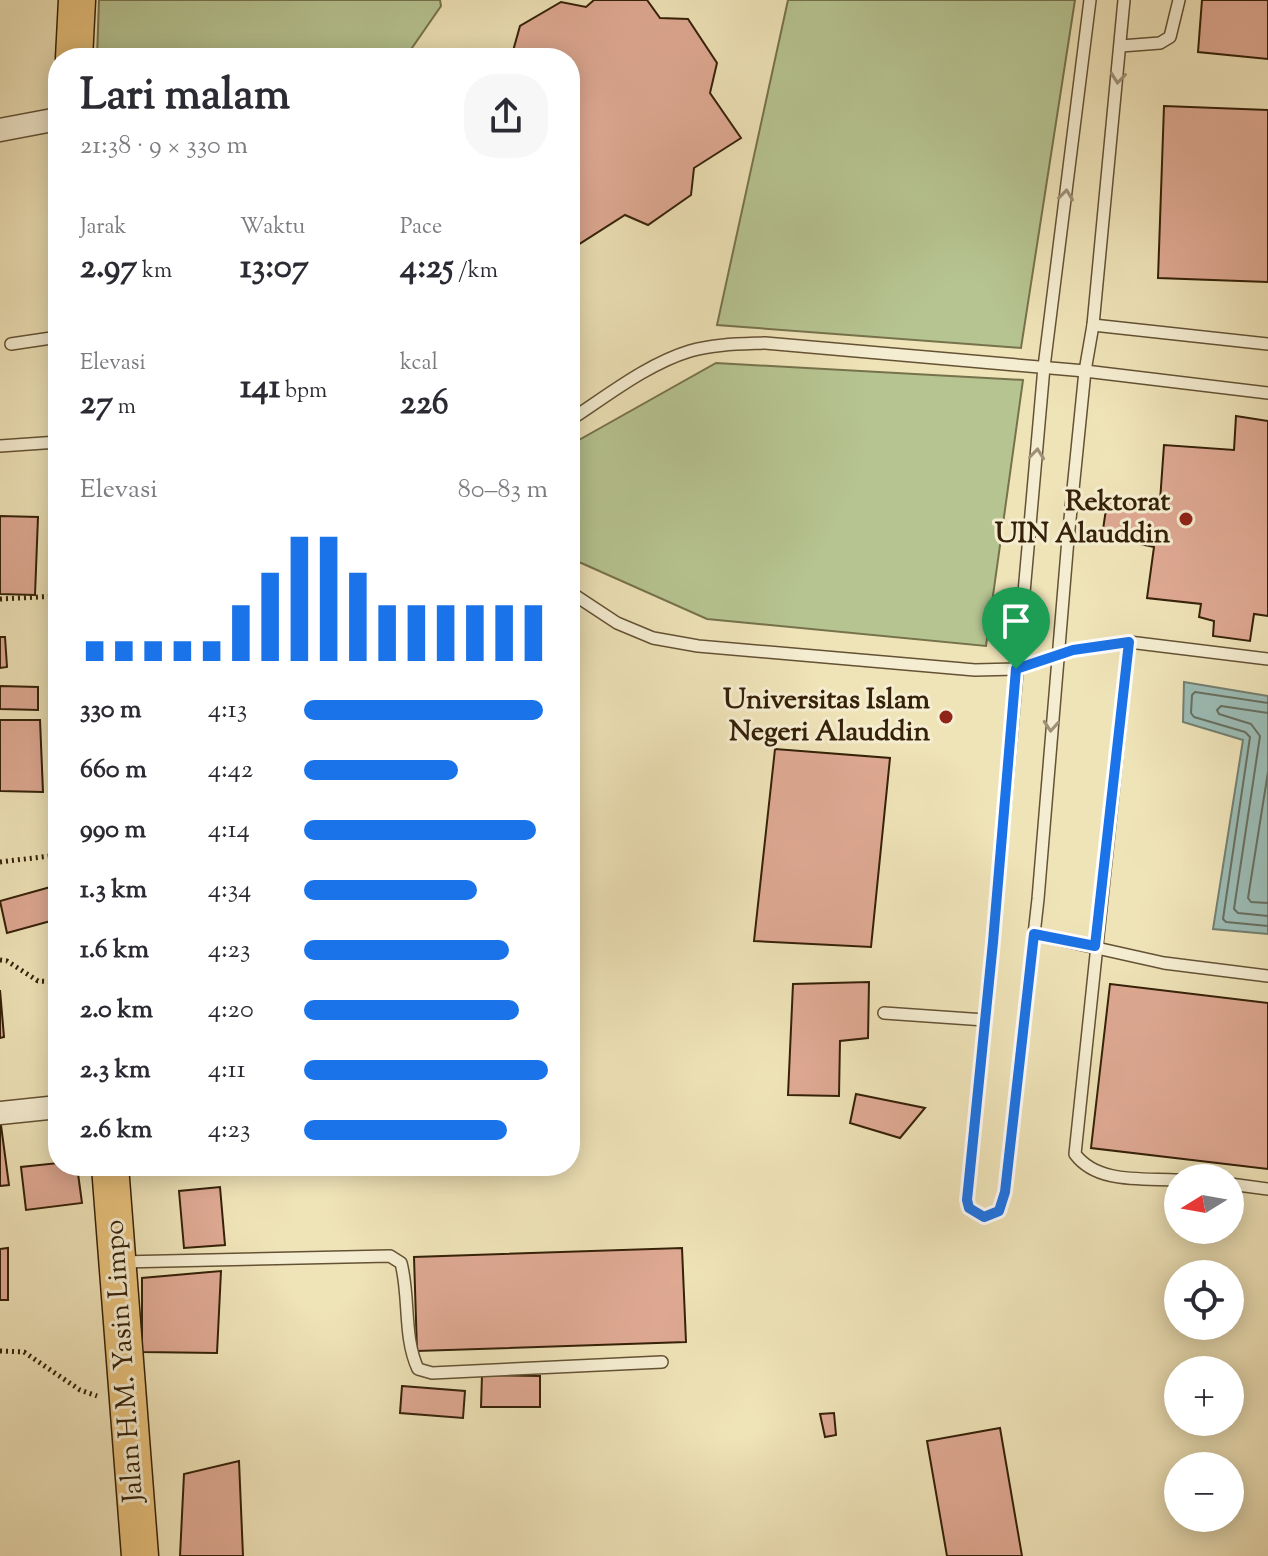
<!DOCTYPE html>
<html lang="id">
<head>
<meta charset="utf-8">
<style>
	body { margin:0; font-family:"Sorts Mill Goudy",serif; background:#f7f7f7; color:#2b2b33; height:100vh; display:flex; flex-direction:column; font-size:30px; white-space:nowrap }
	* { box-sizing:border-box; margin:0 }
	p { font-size:26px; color:#7c7c81 }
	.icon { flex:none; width:44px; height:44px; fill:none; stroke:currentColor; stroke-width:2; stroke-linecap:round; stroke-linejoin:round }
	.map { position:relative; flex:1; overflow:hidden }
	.details { position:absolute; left:48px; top:48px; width:532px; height:1128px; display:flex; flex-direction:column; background:#fff; border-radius:32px; box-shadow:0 4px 20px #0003 }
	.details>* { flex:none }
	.needle { width:52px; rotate:259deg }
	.fabs { position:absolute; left:1164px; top:1164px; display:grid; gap:16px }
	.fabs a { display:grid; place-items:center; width:80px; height:80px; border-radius:50%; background:#fff; box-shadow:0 4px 20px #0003; font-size:40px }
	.pin { position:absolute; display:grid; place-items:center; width:68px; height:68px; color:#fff; margin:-82px -34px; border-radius:50% 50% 50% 0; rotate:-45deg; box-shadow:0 0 8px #0007 }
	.pin .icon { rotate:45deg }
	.round { display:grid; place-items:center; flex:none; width:84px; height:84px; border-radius:32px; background:#f7f7f7 }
	.headline { display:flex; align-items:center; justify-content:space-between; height:136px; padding:0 32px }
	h1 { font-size:44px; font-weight:700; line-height:60px }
	.metrics { display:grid; grid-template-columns:repeat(3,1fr); gap:12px; height:136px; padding:8px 32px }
	.metrics div { display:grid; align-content:center }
	.metrics b { font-size:34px; font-weight:700 }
	.metrics small { font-size:22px; font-weight:400 }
	.metrics p { font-size:22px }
	.chart { height:224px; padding:16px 32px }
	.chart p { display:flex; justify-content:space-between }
	.chart svg { width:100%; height:144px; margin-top:8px; stroke:#1a73e8; stroke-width:6 }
	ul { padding:0 32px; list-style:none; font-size:26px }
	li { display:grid; grid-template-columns:128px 96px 1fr; align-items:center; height:60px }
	li i { height:20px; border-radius:10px; background:#1a73e8 }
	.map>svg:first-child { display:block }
</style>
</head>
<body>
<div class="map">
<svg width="1268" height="1556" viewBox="0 0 1268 1556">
	<rect width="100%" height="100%" fill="#efe3b8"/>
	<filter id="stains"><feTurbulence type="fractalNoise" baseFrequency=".0025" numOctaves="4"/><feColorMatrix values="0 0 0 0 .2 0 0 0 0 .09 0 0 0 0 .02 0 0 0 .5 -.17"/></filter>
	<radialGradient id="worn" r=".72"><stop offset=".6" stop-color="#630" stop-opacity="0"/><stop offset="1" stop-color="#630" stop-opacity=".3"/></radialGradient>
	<!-- green -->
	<g fill="#b6c491" stroke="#76724c" stroke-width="2">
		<polygon points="99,0 440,0 441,6 405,58 97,58"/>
		<polygon points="788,0 1075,0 1021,348 717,325"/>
		<polygon points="716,363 1023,380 986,646 707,619 570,558 570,445"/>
	</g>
	<!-- water -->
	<polygon fill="#9cbdb7" stroke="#737f71" stroke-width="2" points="1184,682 1268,696 1268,934 1213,929 1243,740 1183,722"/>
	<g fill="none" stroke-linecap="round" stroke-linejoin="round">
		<!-- shore -->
		<g stroke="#686f60" stroke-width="2">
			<polyline points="1268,703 1195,692 1192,695 1191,713 1194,717 1245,732 1250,737 1223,919 1226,922 1268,926"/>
			<polyline points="1268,713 1221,706 1217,710 1219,714 1251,724 1260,736 1234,909 1238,913 1268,916"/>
			<polyline points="1268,772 1248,898 1251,902 1268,903"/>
		</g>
	</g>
	<!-- building -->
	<g fill="#dfa993" stroke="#352108" stroke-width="2">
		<polygon points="594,0 647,0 660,18 688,19 717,63 710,93 741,138 694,168 691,195 648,225 625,215 573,248 570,243 570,58 511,58 520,26 561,2 586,7"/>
		<polygon points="1202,0 1268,0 1268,59 1198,52"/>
		<polygon points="1164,106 1268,110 1268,282 1158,278"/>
		<polygon points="1236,416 1268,421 1268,616 1254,614 1250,641 1213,636 1214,621 1199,617 1201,604 1147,598 1154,547 1102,536 1108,496 1160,501 1164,445 1234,450"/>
		<polygon points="0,516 38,517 35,595 0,594"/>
		<polygon points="0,637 5,637 7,667 0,668"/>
		<polygon points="0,686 38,687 38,710 0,709"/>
		<polygon points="0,720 40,720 43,792 0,791"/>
		<polygon points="775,749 890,758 871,947 754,941"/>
		<polygon points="54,886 58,901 58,919 7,933 0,901"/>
		<polygon points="869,982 868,1038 840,1041 839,1096 788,1095 793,984"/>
		<polygon points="1110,984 1268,1003 1268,1169 1091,1148"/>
		<polygon points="0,990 4,1037 0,1038"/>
		<polygon points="856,1094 925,1108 900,1138 850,1123"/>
		<polygon points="0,1118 9,1185 0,1186"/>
		<polygon points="58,1163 58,1166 77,1166 82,1203 26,1210 21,1167"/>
		<polygon points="220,1187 225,1245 184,1248 179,1191"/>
		<polygon points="8,1248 8,1300 0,1300 0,1249"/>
		<polygon points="682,1248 686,1342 417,1351 414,1257"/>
		<polygon points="221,1271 217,1353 142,1352 142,1278"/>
		<polygon points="482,1375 540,1376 540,1407 481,1407"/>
		<polygon points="402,1386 465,1391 463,1418 400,1413"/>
		<polygon points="834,1413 836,1435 825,1437 820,1414"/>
		<polygon points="1000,1428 1022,1556 947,1556 927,1441"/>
		<polygon points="239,1461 243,1556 180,1556 184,1474"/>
	</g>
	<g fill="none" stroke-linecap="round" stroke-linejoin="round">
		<!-- service casing -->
		<g stroke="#645234" stroke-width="14">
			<g id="service">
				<polyline points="1090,0 1044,367 993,942 967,1200 969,1208 984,1217 999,1211 1005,1192 1038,899 1068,539 1085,371 1093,325 1124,0"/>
				<polyline points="1121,46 1160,43 1170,37 1179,0"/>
				<polyline points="1093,325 1268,344"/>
				<polyline points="11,344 58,337"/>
				<path d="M570,420C607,396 647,364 690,351C714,344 740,344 765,343L1085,371L1268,393"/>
				<polyline points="0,446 58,442"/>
				<polyline points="570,592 617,623 653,638 698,646 768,652 975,670 1016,669 1073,650 1129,642 1268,659"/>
				<path d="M1129,642L1075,1154C1097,1184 1143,1178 1178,1180"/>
				<polyline points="1034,934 1164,963 1268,976"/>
				<polyline points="884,1013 985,1020"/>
				<polyline points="1230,1184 1268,1189"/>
				<path d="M121,1262L390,1256L401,1263C410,1297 403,1337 418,1369L432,1373L662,1362"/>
			</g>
		</g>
		<!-- minor casing -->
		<g stroke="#645234" stroke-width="25">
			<g id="minor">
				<polyline points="0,130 58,119"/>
				<polyline points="0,1113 58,1107"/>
			</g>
		</g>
		<!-- primary casing -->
		<g stroke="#352108" stroke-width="39">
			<g id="primary">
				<polyline points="74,58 77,0"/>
				<polyline points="110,1166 140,1556"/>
			</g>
		</g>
		<!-- path -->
		<g stroke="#352108" stroke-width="5" stroke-dasharray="2 4" stroke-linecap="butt">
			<polyline points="0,599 58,596"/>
			<polyline points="0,862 58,855"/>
			<polyline points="0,960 7,961 38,981 58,982"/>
			<polyline points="0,1351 24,1352 80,1390 97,1396"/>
		</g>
		<!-- service -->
		<use href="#service" stroke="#f5edd1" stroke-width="11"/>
		<!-- minor -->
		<use href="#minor" stroke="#f5edd1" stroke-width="22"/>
		<!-- primary -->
		<use href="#primary" stroke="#e8c27c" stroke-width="36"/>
	</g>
	<!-- one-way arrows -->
	<defs><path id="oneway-chevron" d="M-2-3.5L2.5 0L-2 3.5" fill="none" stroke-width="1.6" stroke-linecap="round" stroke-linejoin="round" transform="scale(2)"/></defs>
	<g stroke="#9f9177">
		<use href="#oneway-chevron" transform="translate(1118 78) rotate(96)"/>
		<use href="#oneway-chevron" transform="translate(1066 195) rotate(-83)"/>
		<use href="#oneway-chevron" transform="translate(1037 454) rotate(-84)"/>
		<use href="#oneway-chevron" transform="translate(1051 726) rotate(94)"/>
	</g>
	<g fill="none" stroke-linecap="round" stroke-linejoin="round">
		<!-- route casing -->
		<g stroke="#fff" stroke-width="16">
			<polygon id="route" points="1129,642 1095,946 1034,934 1005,1192 999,1211 984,1217 969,1208 967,1200 993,942 1016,669 1073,650"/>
		</g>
		<!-- route -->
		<use href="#route" stroke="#1a73e8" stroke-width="10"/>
	</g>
	<!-- markers -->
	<g fill="#8f2418" stroke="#f5edd1" stroke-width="3">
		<circle cx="1186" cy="519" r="8"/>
		<circle cx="946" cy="717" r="8"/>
	</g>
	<g text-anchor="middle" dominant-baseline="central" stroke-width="6" stroke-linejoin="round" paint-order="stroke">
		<!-- poi labels -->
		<g font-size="28" font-weight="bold" fill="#352108" stroke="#f5edd1" text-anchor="end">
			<text x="1170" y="503">Rektorat<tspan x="1170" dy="32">UIN Alauddin</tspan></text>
			<text x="930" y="701">Universitas Islam<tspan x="930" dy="32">Negeri Alauddin</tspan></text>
		</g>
		<!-- street labels -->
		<g font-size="28" fill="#352108" stroke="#f5edd1">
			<text transform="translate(125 1361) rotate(-94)">Jalan H.M. Yasin Limpo</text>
		</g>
	</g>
	<rect width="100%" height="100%" filter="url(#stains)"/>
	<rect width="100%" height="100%" fill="url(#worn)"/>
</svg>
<div class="fabs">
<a><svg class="needle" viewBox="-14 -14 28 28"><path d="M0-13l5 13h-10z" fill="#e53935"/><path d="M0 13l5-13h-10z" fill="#7c7c81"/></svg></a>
<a><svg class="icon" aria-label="locate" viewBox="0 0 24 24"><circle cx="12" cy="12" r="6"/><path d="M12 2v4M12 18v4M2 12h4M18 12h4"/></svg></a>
<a>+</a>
<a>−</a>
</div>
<div class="pin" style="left:1016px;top:669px;background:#1e9e55"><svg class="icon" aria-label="arrive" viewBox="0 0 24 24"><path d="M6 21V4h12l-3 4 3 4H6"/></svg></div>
<section class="details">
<div class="headline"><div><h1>Lari malam</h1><p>21:38 · 9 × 330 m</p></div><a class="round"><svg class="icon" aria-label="share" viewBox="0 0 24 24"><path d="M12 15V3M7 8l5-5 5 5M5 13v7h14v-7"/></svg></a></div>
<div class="metrics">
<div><p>Jarak</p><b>2.97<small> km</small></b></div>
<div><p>Waktu</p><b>13:07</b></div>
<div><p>Pace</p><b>4:25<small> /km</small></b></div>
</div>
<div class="metrics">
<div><p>Elevasi</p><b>27<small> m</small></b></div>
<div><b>141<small> bpm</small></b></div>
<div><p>kcal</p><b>226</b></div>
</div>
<div class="chart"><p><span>Elevasi</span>80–83 m</p>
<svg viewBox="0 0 160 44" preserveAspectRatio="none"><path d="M5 44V38M15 44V38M25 44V38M35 44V38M45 44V38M55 44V27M65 44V17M75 44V6M85 44V6M95 44V17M105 44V27M115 44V27M125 44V27M135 44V27M145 44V27M155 44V27"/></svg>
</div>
<ul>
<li><b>330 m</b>4:13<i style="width:98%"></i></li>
<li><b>660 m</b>4:42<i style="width:63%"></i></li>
<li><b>990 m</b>4:14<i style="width:95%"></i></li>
<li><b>1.3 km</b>4:34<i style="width:71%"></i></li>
<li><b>1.6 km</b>4:23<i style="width:84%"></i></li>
<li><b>2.0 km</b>4:20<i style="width:88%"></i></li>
<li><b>2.3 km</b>4:11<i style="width:100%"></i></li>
<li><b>2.6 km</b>4:23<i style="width:83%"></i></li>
</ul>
</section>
</div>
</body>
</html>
